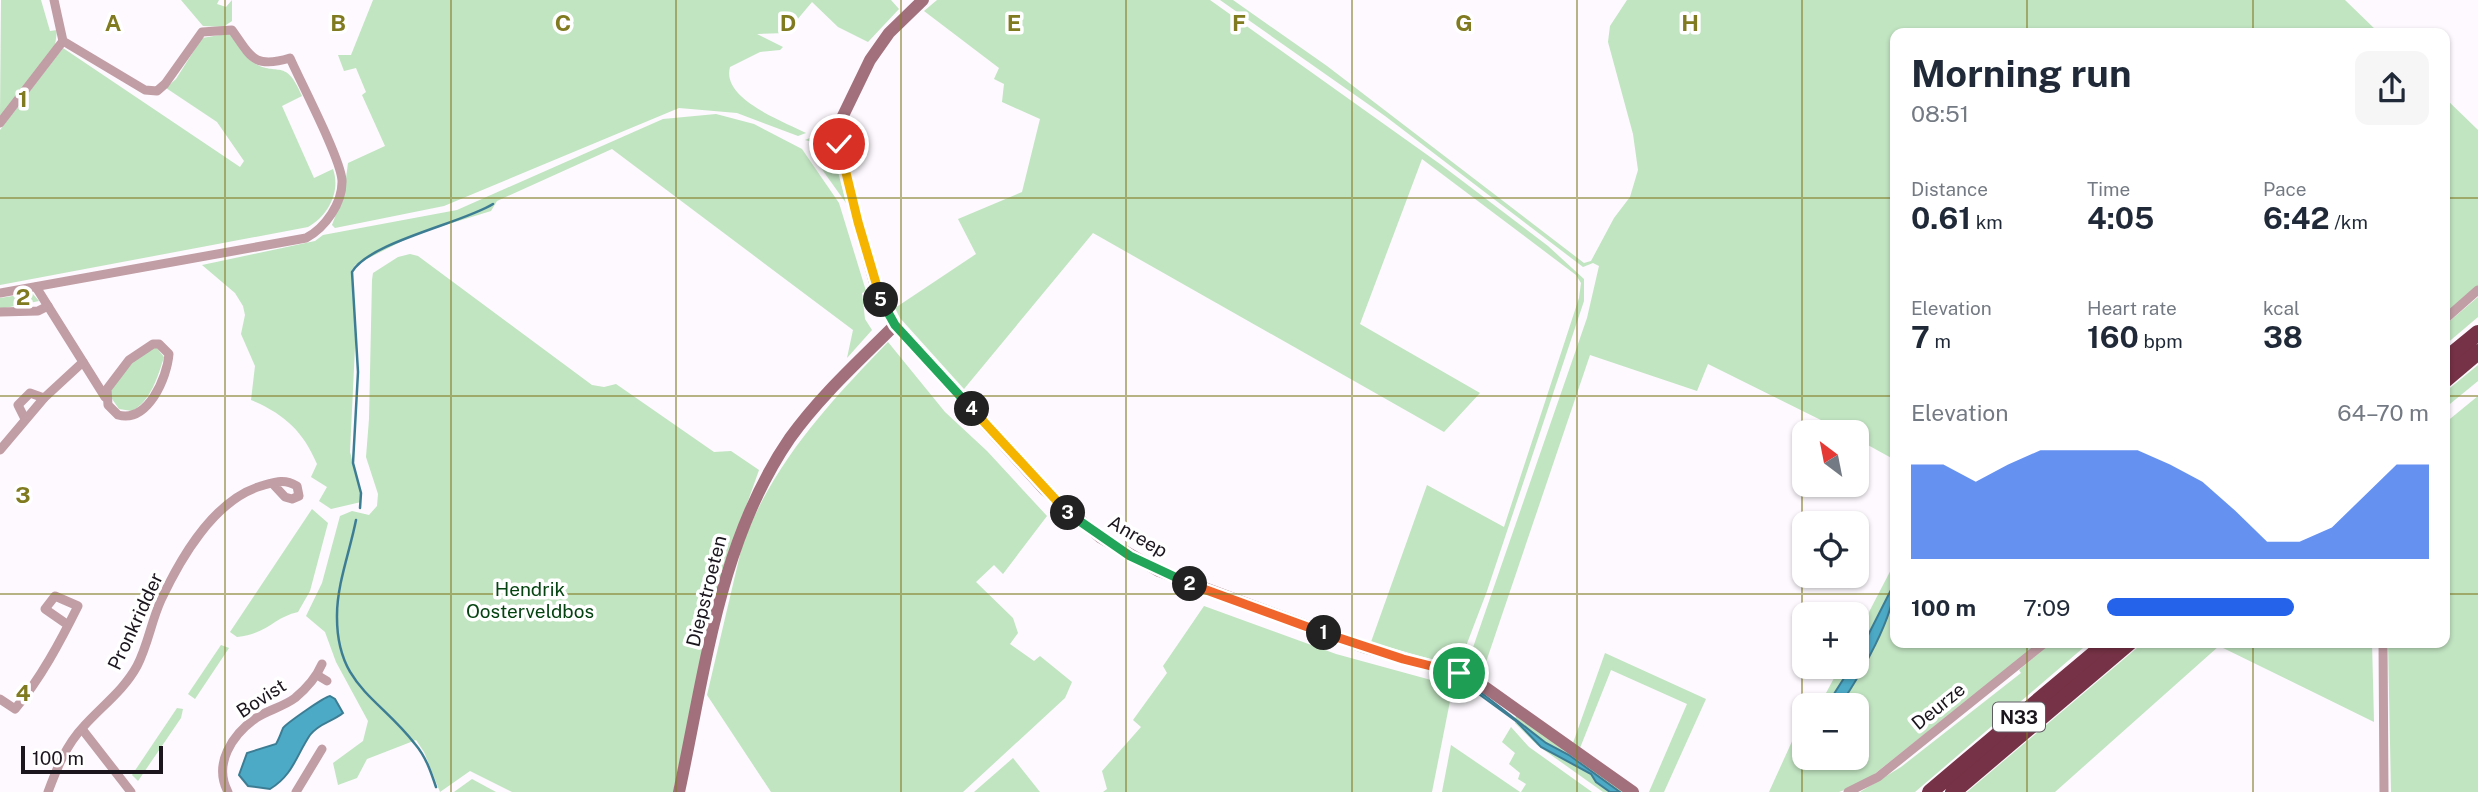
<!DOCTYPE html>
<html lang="en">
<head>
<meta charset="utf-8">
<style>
	body { margin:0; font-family:"Public Sans",sans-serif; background:#f6f6f7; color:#1f2937; height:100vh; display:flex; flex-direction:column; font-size:26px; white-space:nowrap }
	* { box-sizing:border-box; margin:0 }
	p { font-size:23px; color:#747a83 }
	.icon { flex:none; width:38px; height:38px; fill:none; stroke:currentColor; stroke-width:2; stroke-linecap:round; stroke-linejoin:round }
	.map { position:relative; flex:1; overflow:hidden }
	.sheet { position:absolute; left:1890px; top:28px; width:560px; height:620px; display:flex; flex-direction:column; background:#fff; border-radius:14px; box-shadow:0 2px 5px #0004 }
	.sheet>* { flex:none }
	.needle { width:46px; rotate:328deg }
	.tools { position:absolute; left:1792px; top:420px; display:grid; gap:14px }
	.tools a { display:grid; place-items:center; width:77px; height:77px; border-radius:14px; background:#fff; box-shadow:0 2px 5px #0004; font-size:35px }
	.scale { position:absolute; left:21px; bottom:18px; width:142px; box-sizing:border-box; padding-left:7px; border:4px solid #1b151e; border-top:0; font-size:19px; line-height:24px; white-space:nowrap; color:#1b151e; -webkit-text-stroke:5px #fff; paint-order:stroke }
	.pin { position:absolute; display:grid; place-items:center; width:60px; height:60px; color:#fff; margin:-30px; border:4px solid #fff; border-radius:50%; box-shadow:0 2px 7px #0007 }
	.km { position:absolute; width:35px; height:35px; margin:-18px; border-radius:50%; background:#222; color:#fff; font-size:19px; line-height:35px; text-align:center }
	.round { display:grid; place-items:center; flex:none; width:74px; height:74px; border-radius:14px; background:#f6f6f7 }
	.overview { display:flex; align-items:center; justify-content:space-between; height:119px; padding:0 21px }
	h1 { font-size:38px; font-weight:700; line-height:52px }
	.metrics { display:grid; grid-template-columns:repeat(3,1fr); gap:10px; height:119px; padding:7px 21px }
	.metrics div { display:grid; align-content:center }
	.metrics b { font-size:30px; font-weight:700 }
	.metrics small { font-size:19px; font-weight:400 }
	.metrics p { font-size:19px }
	.chart { height:196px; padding:14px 21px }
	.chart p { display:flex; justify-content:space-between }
	.chart svg { width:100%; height:126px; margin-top:7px; fill:#2563eb; opacity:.7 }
	ul { padding:0 21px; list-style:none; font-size:23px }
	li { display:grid; grid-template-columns:112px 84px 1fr; align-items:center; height:52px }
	li i { height:18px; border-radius:9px; background:#2563eb }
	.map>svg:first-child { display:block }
</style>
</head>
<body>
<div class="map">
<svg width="2478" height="792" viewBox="0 0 2478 792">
	<rect width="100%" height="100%" fill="#fdf9fe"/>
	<!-- green -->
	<g fill="#c1e4c1">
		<polygon points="1,0 41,0 50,31 57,30 55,46 0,117"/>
		<polygon points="181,0 219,0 217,4 226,7 232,0 232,21 223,27 203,26"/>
		<path d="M373,0H891L899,9L868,42L838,27L812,2L786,33L757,34L783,47L780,50L760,52L730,67C721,99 783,121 806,133L798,136L737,113L679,108L444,206L335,228L332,225L344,193L348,163L385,146L362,95L366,92L356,68L344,71L338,55H351Z"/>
		<polygon points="937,0 1210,0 1440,164 1548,246 1584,279 1584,301 1487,591 1458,667 1371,642 1427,485 1504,527 1579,298 1581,283 1576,275 1422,159 1360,324 1480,393 1444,432 1093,233 964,389 900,318 895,308 976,254 958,219 1022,192 1040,119 1002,102 1004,84 994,79 999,68 924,11"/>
		<polygon points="1220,0 1233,0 1327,66 1584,263 1591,261 1614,218 1630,197 1638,170 1633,134 1608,42 1610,26 1627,0 2345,0 2379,33 1895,33 1895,460 1857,439 1857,432 1845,432 1708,364 1697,391 1590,355 1485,665 1469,659 1587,318 1599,266 1593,263 1583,267 1385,116"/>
		<path d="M232,33C238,41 243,55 251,61C277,79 285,55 302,96L282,106L314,178L333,169C341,192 328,216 308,227L0,285V130L63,48L240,167L244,161L217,122L166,88L176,79L202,38Z"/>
		<polygon points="2445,98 2478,130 2478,286 2445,315"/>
		<path d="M716,114L754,124L802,149L839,203L866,291L862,293L865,319L872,330L847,358L853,330L612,149L497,201L491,211L416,234L355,265L352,270L356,326L350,452L361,492V502L331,509L319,501L327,487L311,477L317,464C303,431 284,414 251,400L255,366L241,334L245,315L243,306L235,293L202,265L315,241L323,235L457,210L663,119Z"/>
		<polygon points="831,129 833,148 805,140"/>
		<polygon points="811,154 834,156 846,203"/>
		<polygon points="410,254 418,256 592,385 604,387 616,384 714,452 731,451 759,470 720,580 673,792 512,792 470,771 440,792 424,752 416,740 367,759 357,778 338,785 333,763 363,741 368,721 336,662 325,632 306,616 322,583 340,516 352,511 369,515 377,506 378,494 366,457 369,419 372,280 373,273 398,257"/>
		<polygon points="32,293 39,301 0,309 0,298"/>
		<polygon points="2478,297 2478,317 2445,345 2445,325"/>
		<path d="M888,342L945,412L987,451L1047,516L1003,574L994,565L976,582L1013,618L1018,633L1010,644L1034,661L1040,656L1072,682L1065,698L963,792H771L707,695L742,546C772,464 829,403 888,342Z"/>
		<path d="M156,347L164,357C158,376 151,401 132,411L119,409L110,396C113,376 138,354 156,347Z"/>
		<polygon points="2478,365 2478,381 2445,408 2445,392"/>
		<polygon points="2478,396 2478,792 2391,792 2388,642 2445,642 2445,423"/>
		<path d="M312,509L328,523L310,591L298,612C274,617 268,634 237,637L230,632Z"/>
		<polygon points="1895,562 1895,582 1857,657 1857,635"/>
		<polygon points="1895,601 1895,642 2041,642 1863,783 1839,792 1769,792 1804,715 1804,758 1857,758 1857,705 1840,705"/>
		<polygon points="1204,606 1336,654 1453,686 1432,792 1103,792 1107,789 1102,771 1141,727 1133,720 1167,673 1163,666"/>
		<polygon points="2052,642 2090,642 1915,792 1860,792 1901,767 2021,673 2019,670"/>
		<polygon points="2144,642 2372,642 2374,722 2219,646 2055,792 1967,792"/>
		<polygon points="221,645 229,648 195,699 188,694"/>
		<polygon points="1605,653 1706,699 1664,792 1649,792 1687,704 1611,670 1580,748 1573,743"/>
		<polygon points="1840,667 1851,667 1827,705 1813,705 1826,693"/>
		<polygon points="177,708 183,709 181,718 138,781 132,775"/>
		<polygon points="1516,713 1626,792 1603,792 1537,745 1515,723"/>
		<polygon points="1511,727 1529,747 1592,792 1521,792 1526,784 1518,779 1520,773 1509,764 1515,753 1502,742"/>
		<polygon points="1451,745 1520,792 1442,792"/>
		<polygon points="1013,758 1040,792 974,792"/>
		<polygon points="472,779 496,792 454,792"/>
	</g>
	<!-- water -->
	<g fill="#4caac6" stroke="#3d7d94" stroke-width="2">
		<path d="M1895,582C1895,616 1860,676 1840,705H1827L1851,667H1857V657Z"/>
		<polygon points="1465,680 1546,743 1569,755 1620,792 1610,792 1596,782 1591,774 1541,747 1517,722 1465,684"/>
		<path d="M330,696L335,699L343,713C332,722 319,723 310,735C296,756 293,775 270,789L248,786L239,775L247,753L276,744C279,739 281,733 283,728C287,723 324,697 330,696Z"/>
	</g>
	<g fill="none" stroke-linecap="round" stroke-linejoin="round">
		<!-- stream -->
		<g stroke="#3d7d94" stroke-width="2.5">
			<path d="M360,508L361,493L353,463L358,372L352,272C369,242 463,223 493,204"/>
			<path d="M356,520C350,551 337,584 337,615C336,686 379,697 415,744C426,757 431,772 436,787"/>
		</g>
		<!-- street -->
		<g stroke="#c19da5" stroke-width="9">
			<polyline points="0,123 63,41"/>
			<polyline points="36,287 105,397"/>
			<path d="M0,293L306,238C325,228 343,203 342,180C340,157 301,83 290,58C254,69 251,57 232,30L202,32L165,84L157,91L145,90L63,41L54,0"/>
			<polyline points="0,312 38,311 48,306"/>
			<polyline points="2445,319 2478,290"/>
			<path d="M153,344H159L169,354C167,378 148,423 118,415L108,405L107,389L129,360Z"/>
			<polyline points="25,419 18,405 30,393 44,398"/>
			<polyline points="0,450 44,398 83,362"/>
			<polyline points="2383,642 2384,792"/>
			<polyline points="317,675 327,681"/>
			<path d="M0,699L15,709C41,678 60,642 78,606L55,596L45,609L68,625"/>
			<polyline points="82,729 131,792"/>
			<path d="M48,792C57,768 66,745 84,726C102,706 124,690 137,666C148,645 151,622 161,600C180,559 214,500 261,486C275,482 284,478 297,486L299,496L292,499L285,497L272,483"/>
			<path d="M228,792C213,764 232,735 256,718C268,710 283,707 295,698C307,688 316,678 322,664"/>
			<polyline points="296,792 322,749"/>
			<polyline points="1848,792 1878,777 2046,642"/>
		</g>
		<!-- secondary -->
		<g stroke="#a2707c" stroke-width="12">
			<polyline points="923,0 889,33 870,60 840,122 839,143 858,222 877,290 895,325 1045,490 1100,537 1159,571 1363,647 1472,678 1633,792"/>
			<path d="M679,792C705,672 719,541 790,438C820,396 858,362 895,325"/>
		</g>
		<!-- highway -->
		<g stroke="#763246" stroke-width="16">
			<polyline points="2445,360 2478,333"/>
			<polyline points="2445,380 2478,352"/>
			<polyline points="1930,792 2108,642"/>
			<polyline points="1953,792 2130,642"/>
		</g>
	</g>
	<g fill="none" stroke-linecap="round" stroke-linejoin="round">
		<!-- split-1 casing -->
		<g stroke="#fff" stroke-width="14">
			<polyline id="split-1" points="1324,633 1403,659 1459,673"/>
		</g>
		<!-- split-2 casing -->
		<g stroke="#fff" stroke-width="14">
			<polyline id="split-2" points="1190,584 1324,633"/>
		</g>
		<!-- split-3 casing -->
		<g stroke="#fff" stroke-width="14">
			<polyline id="split-3" points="1068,513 1130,556 1190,584"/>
		</g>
		<!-- split-4 casing -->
		<g stroke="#fff" stroke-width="14">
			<polyline id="split-4" points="972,409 1068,513"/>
		</g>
		<!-- split-5 casing -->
		<g stroke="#fff" stroke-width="14">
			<polyline id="split-5" points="881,300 895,325 972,409"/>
		</g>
		<!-- split-6 casing -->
		<g stroke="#fff" stroke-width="14">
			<polyline id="split-6" points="839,144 858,222 881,300"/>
		</g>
		<!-- split-1 -->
		<use href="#split-1" stroke="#f0652b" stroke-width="9"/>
		<!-- split-2 -->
		<use href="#split-2" stroke="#f0652b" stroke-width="9"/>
		<!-- split-3 -->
		<use href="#split-3" stroke="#22a559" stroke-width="9"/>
		<!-- split-4 -->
		<use href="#split-4" stroke="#f5b400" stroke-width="9"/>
		<!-- split-5 -->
		<use href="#split-5" stroke="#22a559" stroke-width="9"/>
		<!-- split-6 -->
		<use href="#split-6" stroke="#f5b400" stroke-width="9"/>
	</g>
	<!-- grid -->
	<path fill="none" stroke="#807a20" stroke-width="2" stroke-opacity="0.55" d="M225,0V792M451,0V792M676,0V792M901,0V792M1126,0V792M1352,0V792M1577,0V792M1802,0V792M2027,0V33M2253,0V33M0,198H1895M2445,198H2478M0,396H1895M2445,396H2478M0,594H1895M2445,594H2478M2027,642V792M2253,642V792"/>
	<g text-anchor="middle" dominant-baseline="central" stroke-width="7" stroke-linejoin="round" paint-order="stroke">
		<!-- shield labels -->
		<rect fill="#fff" stroke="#5f5b62" stroke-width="2" x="1993" y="702.5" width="52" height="29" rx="5"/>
		<g font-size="18" font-weight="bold" fill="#1b151e">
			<text x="2019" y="717">N33</text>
		</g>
		<!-- street labels -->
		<g font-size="19" fill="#1b151e" stroke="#fff">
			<text transform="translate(1138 536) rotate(30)">Anreep</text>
			<text transform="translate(706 591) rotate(-76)">Diepstroeten</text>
			<text transform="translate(135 621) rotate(-65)">Pronkridder</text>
			<text transform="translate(261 698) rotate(-33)">Bovist</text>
			<text transform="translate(1938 706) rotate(-39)">Deurze</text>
		</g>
		<!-- park labels -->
		<g font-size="19" fill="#054411" stroke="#fff">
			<text x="530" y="589">Hendrik<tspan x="530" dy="22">Oosterveldbos</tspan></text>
		</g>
	</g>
	<g font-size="23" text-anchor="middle" font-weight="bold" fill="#807a20" stroke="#fff" stroke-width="7" stroke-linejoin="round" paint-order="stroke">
		<text x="113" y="31">A</text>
		<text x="338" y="31">B</text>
		<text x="563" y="31">C</text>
		<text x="788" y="31">D</text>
		<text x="1014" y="31">E</text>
		<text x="1239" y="31">F</text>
		<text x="1464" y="31">G</text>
		<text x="1690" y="31">H</text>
		<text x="23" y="107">1</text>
		<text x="23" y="305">2</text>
		<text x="23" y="503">3</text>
		<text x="23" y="701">4</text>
	</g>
</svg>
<div class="tools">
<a><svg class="needle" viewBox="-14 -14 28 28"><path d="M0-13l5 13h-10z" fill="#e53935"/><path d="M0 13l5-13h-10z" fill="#747a83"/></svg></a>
<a><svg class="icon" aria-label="locate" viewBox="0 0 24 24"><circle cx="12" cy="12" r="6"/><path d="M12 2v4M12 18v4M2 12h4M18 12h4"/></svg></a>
<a>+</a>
<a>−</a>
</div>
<div class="scale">100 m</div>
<div class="pin" style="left:1459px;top:673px;background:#1e9e55"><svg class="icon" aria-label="arrive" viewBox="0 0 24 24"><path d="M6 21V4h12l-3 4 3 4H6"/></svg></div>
<div class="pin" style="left:839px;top:144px;background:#d93025"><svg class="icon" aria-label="check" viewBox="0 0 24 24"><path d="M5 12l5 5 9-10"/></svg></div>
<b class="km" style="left:1324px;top:633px">1</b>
<b class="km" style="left:1190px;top:584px">2</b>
<b class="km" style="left:1068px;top:513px">3</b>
<b class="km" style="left:972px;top:409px">4</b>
<b class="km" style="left:881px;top:300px">5</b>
<section class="sheet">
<div class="overview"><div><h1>Morning run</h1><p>08:51</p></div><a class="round"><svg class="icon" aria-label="share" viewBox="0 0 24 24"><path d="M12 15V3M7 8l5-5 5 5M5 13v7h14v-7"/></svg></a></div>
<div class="metrics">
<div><p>Distance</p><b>0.61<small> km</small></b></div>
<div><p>Time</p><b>4:05</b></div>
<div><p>Pace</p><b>6:42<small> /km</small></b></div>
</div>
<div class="metrics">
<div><p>Elevation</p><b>7<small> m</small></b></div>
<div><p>Heart rate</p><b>160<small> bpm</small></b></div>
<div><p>kcal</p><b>38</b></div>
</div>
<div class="chart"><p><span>Elevation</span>64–70 m</p>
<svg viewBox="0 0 160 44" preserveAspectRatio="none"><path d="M0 44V11L10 11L20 17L30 11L40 6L50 6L60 6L70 6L80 11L90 17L100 27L110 38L120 38L130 33L140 22L150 11L160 11V44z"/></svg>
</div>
<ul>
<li><b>100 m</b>7:09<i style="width:58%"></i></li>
</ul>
</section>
</div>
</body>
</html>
